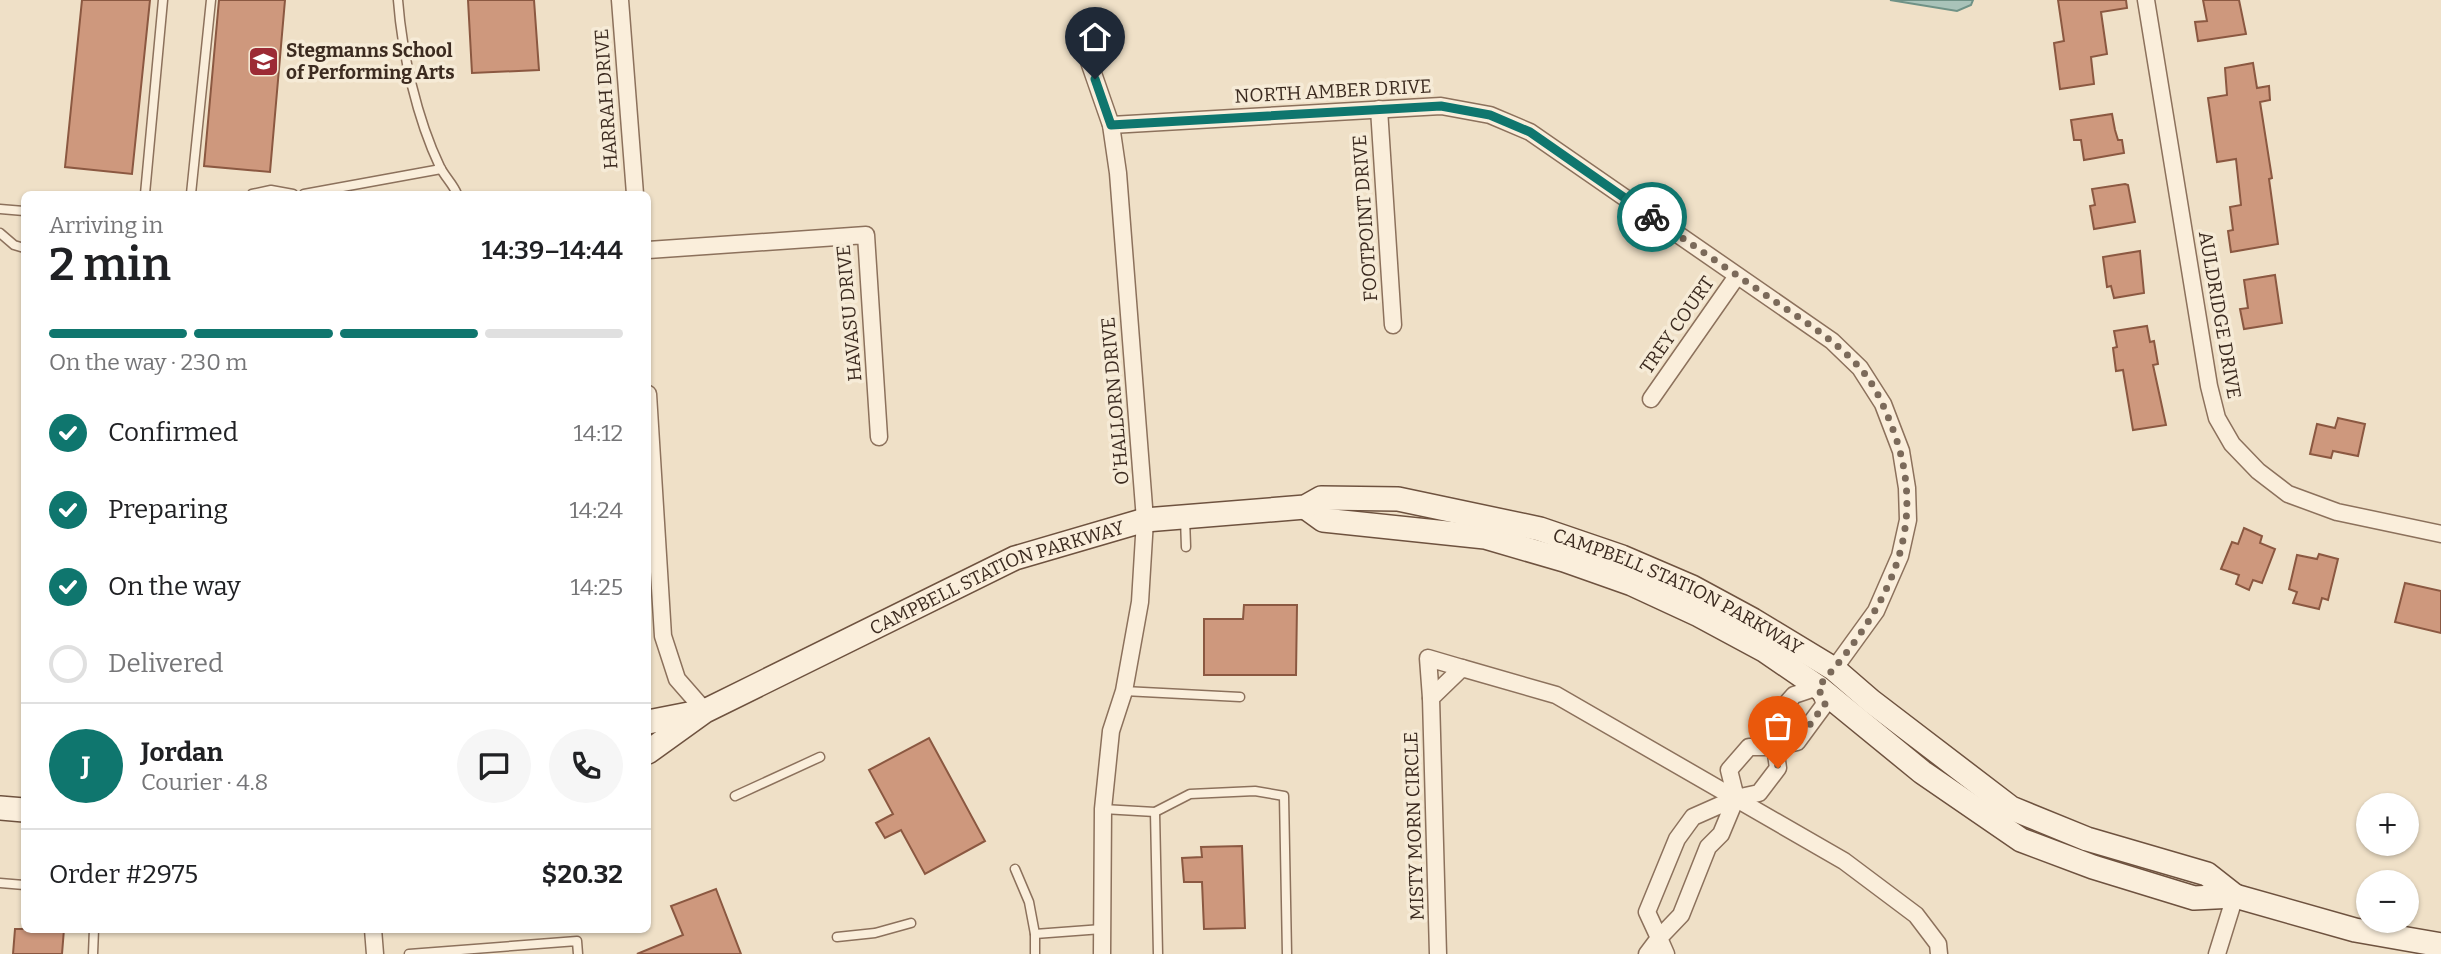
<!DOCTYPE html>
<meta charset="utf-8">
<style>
:root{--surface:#fff;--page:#f6f6f6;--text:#202124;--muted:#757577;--line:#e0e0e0;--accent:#0f766e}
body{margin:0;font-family:Bitter,serif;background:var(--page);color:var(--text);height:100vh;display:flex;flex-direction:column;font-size:26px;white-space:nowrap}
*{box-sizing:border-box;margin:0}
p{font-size:23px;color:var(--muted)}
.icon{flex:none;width:38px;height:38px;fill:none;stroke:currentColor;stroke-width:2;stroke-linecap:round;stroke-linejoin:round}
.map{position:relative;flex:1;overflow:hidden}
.panel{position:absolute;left:21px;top:191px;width:630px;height:742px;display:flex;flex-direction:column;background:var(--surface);border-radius:10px;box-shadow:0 2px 5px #0004}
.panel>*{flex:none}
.tools{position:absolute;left:2356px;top:793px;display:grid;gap:14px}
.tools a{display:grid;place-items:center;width:63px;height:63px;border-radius:50%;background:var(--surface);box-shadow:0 2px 5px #0004;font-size:35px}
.pin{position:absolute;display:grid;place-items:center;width:60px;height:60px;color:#fff;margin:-72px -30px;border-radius:50% 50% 50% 0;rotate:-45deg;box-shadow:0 0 7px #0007}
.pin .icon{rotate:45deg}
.courier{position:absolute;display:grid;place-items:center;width:70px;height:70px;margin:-35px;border:5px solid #0f766e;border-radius:50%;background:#fff;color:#222;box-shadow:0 2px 9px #0007}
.headline em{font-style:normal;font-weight:600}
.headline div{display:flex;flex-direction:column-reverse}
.headline{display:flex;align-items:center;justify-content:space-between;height:119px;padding:0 28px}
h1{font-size:46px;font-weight:600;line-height:52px}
.bar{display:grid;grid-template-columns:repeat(4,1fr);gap:10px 7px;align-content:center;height:84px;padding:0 28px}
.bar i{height:9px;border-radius:5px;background:var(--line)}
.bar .selected{background:var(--accent)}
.bar p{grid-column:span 4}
.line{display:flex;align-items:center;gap:18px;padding:0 28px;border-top:2px solid var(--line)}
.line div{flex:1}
.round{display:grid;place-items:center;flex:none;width:74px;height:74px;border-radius:37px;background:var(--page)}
ol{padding:0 28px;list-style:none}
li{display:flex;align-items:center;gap:21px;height:77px}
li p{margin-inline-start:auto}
li .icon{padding:7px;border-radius:50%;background:var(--accent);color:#fff;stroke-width:4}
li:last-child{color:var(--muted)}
li i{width:38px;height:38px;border:4px solid var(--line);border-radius:50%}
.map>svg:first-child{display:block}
</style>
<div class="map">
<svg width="2441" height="954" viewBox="0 0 2441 954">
<rect width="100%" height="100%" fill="#efe0c7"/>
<!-- water -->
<path fill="#a9c3b9" stroke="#6f9286" stroke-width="2" d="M1890,0h83l-2,5 -14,6z"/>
<!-- building -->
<g fill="#ce987d" stroke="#8b5841" stroke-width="2">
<path d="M82,0h68l-18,174 -67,-7z"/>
<path d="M219,0h66l-15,172 -66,-6z"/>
<path d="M468,0h66l5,70 -67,3z"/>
<path d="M2058,0h68l1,8 -26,4 6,42 -16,3 3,27 -34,5 -6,-46 10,-2z"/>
<path d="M2203,0h36l7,34 -48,7 -3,-19 12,-1z"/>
<path d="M2253,63l4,25 12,-2 1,14 -10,2 12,76 -3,1 9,65 -47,8 -3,-21 5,-1 -3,-23 11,-2 -5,-46 -19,3 -9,-64 19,-3 -2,-27z"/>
<path d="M2112,114l3,16 3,10h4l2,13 -40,7 -3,-20h-7l-3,-20z"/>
<path d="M2125,184l3,1 7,37 -41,7 -4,-23 5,-1 -3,-16z"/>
<path d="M2140,251l4,42 -30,5 -3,-12 -4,1 -4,-30z"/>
<path d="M2275,275l7,48 -38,6 -4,-20 8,-1 -4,-28z"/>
<path d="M2147,326l3,16 4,-1 4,23 -5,1 13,60 -33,5 -10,-60 -7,1 -3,-23 4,-1 -3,-16z"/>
<path d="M2338,418l27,6 -7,32 -25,-5 -2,7 -21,-4 7,-30 18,4z"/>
<path d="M2244,528l18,8 -2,7 15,6 -13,34 -9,-3 -4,10 -13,-6 3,-9 -18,-6 11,-27 6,2z"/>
<path d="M2319,554l19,5 -10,41 -6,-2 -3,11 -26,-6 4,-11 -8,-3 8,-34 20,4z"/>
<path d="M2405,583l36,8v42l-46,-11z"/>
<path d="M1244,605h53l-1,70h-92v-56h39z"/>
<path d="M929,738l56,103 -60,33 -24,-44 -16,8 -9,-15 17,-9 -24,-44z"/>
<path d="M1242,846l3,82 -41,1 -2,-47h-18l-2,-24 20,-1 -1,-10z"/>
<path d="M716,889l25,65h-104l46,-19 -12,-29z"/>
<path d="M15,929h49l-2,25h-49z"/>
</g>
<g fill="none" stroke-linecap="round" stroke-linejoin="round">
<defs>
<g id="lane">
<path d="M398,0c4,53 19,119 42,167 5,10 13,17 17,27"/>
<path d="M145,194l18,-194"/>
<path d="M191,194l20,-194"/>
<path d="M252,194l19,-4 22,4"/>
<path d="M304,194l137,-25"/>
<path d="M0,209l24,2"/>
<path d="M0,233l14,12 10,3"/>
<path d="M1185,518l1,29"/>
<path d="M1124,691l116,6"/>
<path d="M735,796l85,-39"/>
<path d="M1103,809l52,3 35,-18 65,-3 29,5 3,158"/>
<path d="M1155,812l3,142"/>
<path d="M1015,869l14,33 6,32 67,-5"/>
<path d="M0,883l24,2"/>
<path d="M837,937l38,-4 36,-10"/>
<path d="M93,954l1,-25"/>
<path d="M409,954l168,-13 1,13"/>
<path d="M1035,954v-20"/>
</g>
<g id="street">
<path d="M620,0l15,194"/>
<path d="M2146,0l63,386 8,32 15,26 26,27 30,23 49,18 104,22"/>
<path d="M1087,56l24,69 7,48 27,347 -5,82 -16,89 -13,40 -8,78 -1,145"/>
<path d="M1379,109l14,216"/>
<path d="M1111,125l330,-19 49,9 40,17 302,209 28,27 23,36 18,47 6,37 1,32 -8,36 -24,55 -42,58"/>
<path d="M648,250l218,-15 13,202"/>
<path d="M648,394l15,242 14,43 28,32"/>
<path d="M1651,399l86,-123"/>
<path d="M1431,698l-3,-40 34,10"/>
<path d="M373,929l2,25"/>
<path d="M1438,954l-7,-256 31,-30 94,27 288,166 72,54 22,29 1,10"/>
<path d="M1647,954l12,-16 -12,-26 30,-73 16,-22 43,-19 -7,-28 20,-23h26l-6,-24 25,-28 24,-8 7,17 -28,38 -22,5 3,21 -19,25 -23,5 -15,36 -13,13 -27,68 -22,23 7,16"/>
<path d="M2217,954l18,-58"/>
</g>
<g id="secondary">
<path d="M1305,507l18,13 162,17 79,23 68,24 67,31 65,35 54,37 104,85 99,68 72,27 101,31 41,-2 120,34 86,15"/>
<path d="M648,722l51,-10"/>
<path id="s1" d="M648,752l57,-41 310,-153 130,-38 160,-13 16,-9 77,1 142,30 82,28 70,30 61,33 81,49 37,32 140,107 76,31 120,35 28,22"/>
<path d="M0,808l24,2"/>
</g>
</defs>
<!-- lane casing -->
<use href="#lane" stroke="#8c715c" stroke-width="11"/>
<!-- street casing -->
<use href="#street" stroke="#8c715c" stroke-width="19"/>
<!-- secondary casing -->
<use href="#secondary" stroke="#6e523f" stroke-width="26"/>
<!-- lane -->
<use href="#lane" stroke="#faeedb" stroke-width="8"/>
<!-- street -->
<use href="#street" stroke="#faeedb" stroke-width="16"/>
<!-- secondary -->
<use href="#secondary" stroke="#faeedb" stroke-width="23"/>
</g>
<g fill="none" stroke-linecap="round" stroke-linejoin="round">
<!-- done -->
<path stroke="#7b6a5a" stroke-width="7" stroke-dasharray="0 12.6" d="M1652,217c39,27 79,54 118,81 31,21 64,41 89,69 15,16 25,39 33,60 40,103 -6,183 -74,260l7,17 -28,38 -22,5 3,21"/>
<!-- route -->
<path stroke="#0f766e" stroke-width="9" d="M1095,79l16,46 330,-19 49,9 40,17 122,85"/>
</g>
<!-- icons -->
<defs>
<symbol id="school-square" viewBox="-11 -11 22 22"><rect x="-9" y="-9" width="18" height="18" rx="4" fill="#9c2b35" stroke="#f6ebd7"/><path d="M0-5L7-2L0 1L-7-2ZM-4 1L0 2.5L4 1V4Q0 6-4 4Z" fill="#fff"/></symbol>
</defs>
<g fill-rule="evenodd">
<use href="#school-square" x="246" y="44" width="35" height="35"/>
</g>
<g text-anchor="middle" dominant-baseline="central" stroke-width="7" stroke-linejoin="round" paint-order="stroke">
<!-- poi labels -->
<g font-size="19" font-weight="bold" fill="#3c2b20" stroke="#f6ebd7" text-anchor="start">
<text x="286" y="50">Stegmanns School<tspan x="286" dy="22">of Performing Arts</tspan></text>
</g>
<!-- street labels -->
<g font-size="19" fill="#3c2b20" stroke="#f6ebd7">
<text transform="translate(1333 91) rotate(-3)">NORTH AMBER DRIVE</text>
<text transform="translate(606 99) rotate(-94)">HARRAH DRIVE</text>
<text transform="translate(1365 218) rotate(-94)">FOOTPOINT DRIVE</text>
<text transform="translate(849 313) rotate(-95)">HAVASU DRIVE</text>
<text transform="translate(2220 315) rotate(80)">AULDRIDGE DRIVE</text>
<text transform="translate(1677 325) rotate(-55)">TREY COURT</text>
<text transform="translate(1115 401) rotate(-95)">O'HALLORN DRIVE</text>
<text stroke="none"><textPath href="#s1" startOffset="392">CAMPBELL STATION PARKWAY</textPath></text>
<text stroke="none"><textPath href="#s1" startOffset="1104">CAMPBELL STATION PARKWAY</textPath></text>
<text transform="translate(1414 826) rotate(-92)">MISTY MORN CIRCLE</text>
</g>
</g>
</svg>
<div class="tools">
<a>+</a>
<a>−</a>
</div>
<div class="pin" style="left:1778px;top:768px;background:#ea580c"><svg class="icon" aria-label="bag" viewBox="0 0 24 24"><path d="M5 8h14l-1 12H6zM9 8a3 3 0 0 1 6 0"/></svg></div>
<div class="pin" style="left:1095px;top:79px;background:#1f2937"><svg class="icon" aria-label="home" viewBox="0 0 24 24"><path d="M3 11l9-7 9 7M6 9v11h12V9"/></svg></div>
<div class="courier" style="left:1652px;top:217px"><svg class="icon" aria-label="bike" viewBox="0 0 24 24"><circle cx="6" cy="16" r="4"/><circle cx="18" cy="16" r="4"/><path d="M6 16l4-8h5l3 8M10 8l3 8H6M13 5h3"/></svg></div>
<section class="panel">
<div class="headline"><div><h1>2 min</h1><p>Arriving in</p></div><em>14:39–14:44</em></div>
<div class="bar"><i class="selected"></i><i class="selected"></i><i class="selected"></i><i></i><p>On the way · 230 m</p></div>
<ol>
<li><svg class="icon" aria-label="check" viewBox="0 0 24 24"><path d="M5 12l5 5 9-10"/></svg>Confirmed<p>14:12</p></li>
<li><svg class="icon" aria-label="check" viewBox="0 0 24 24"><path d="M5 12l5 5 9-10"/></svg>Preparing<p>14:24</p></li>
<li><svg class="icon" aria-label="check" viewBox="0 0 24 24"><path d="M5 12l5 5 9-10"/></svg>On the way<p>14:25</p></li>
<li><i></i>Delivered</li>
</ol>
<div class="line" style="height:126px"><b class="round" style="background:var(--accent);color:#fff">J</b><div><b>Jordan</b><p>Courier · 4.8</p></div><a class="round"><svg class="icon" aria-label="chat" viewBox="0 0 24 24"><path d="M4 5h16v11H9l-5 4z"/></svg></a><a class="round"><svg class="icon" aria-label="phone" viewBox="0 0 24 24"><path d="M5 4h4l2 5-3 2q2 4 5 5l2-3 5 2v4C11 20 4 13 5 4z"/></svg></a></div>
<div class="line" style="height:91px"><div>Order #2975</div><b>$20.32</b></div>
</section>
</div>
